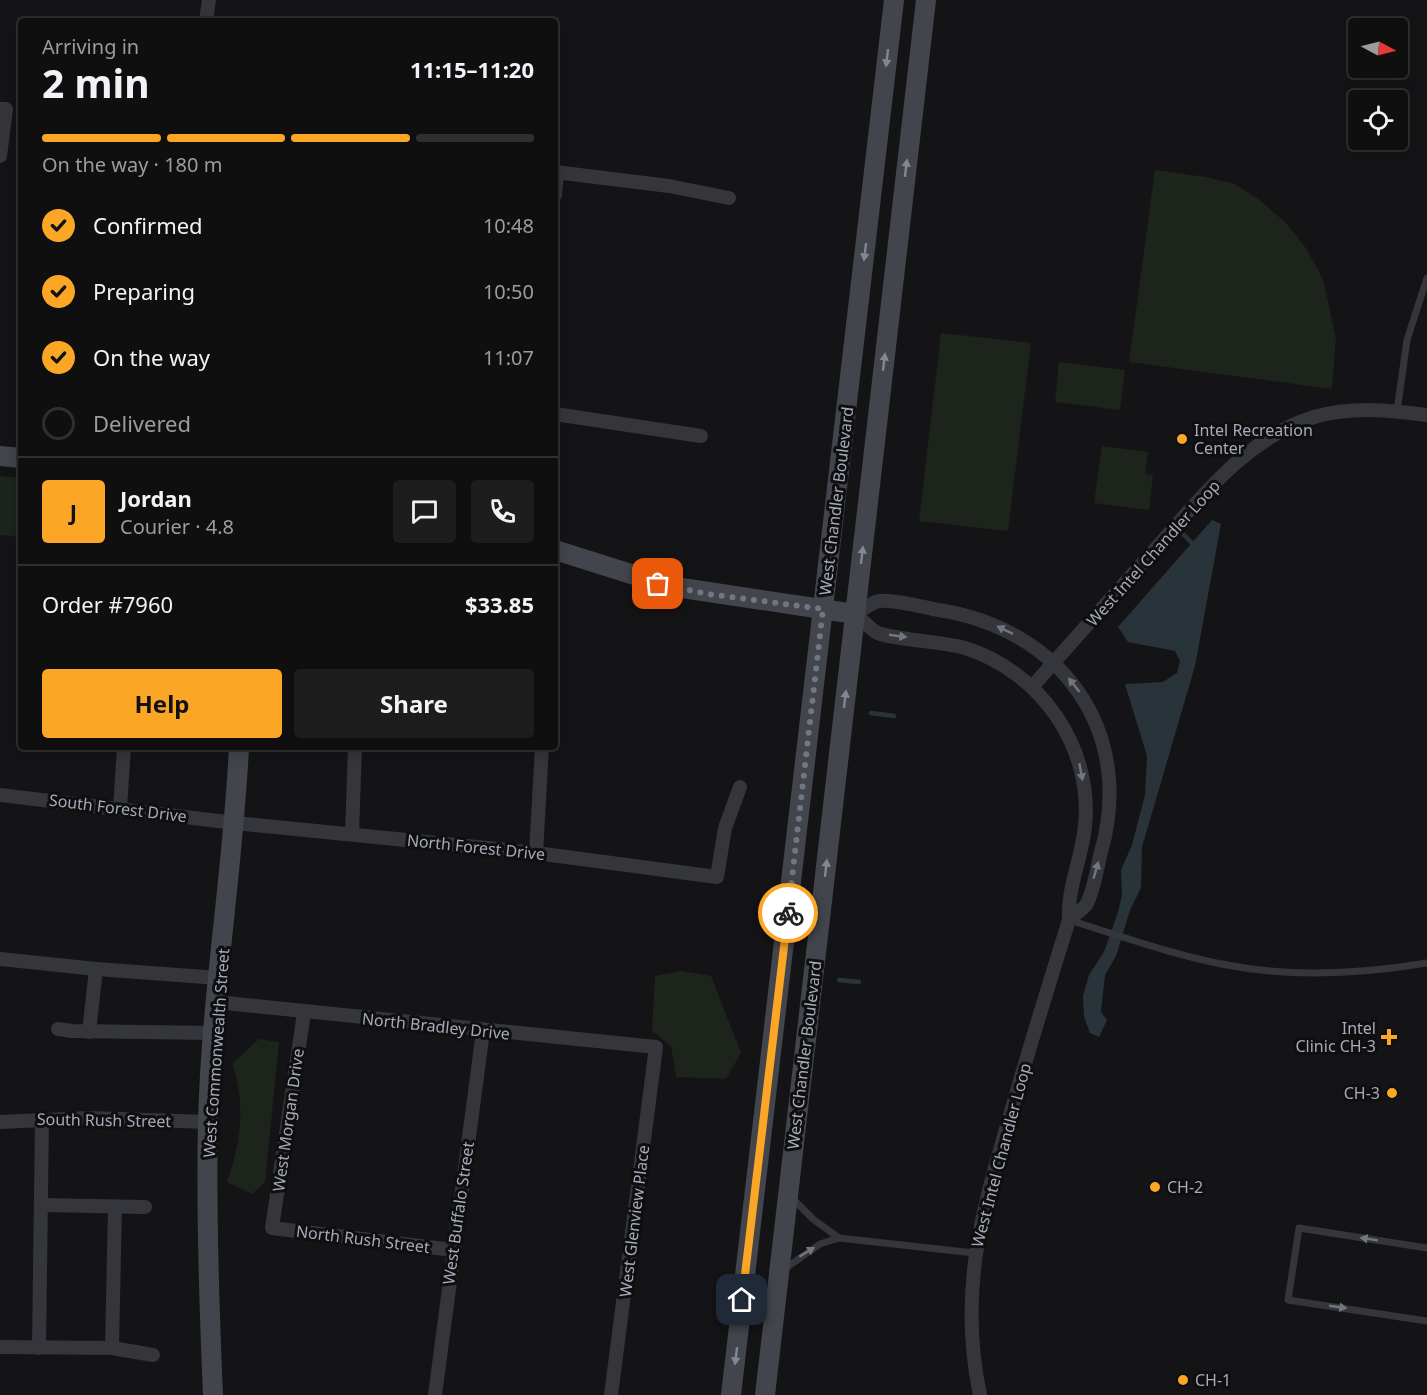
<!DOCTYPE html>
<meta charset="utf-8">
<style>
:root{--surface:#0f0f10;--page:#1d1d1e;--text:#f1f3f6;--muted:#9b9c9f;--line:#2f2f30;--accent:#fca626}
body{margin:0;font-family:"Noto Sans",sans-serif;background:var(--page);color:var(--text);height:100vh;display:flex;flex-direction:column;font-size:22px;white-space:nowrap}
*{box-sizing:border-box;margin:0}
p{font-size:20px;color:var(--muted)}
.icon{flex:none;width:33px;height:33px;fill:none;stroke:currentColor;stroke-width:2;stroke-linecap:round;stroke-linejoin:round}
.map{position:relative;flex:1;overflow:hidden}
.details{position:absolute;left:18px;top:18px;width:540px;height:732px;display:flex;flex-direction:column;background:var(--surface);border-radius:6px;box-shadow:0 3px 15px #0003,0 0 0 2px var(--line)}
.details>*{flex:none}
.needle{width:39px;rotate:97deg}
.controls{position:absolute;left:1348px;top:18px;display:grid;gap:12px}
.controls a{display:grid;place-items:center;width:60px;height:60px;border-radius:6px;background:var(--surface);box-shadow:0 3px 15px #0003,0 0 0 2px var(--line);font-size:30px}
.pin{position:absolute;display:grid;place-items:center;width:51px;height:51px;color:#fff;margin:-26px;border-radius:12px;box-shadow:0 3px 9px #0006}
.courier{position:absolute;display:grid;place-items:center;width:60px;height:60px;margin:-30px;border:4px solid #fca626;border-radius:50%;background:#fff;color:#222;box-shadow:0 2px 8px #0007}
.overview em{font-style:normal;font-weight:700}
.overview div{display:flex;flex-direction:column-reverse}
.overview{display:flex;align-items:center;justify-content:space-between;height:102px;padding:0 24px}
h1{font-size:39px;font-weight:700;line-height:45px}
.bar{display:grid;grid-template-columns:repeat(4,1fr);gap:9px 6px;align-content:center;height:72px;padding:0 24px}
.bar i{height:8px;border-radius:4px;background:var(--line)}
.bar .on{background:var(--accent)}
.bar p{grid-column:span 4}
.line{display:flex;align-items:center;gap:15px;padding:0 24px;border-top:2px solid var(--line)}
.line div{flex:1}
.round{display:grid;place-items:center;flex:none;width:63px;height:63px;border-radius:6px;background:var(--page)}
ol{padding:0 24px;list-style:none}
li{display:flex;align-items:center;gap:18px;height:66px}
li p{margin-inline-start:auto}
li .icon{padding:6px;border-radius:50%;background:var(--accent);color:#111;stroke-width:4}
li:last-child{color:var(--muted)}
li i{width:33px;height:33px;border:3px solid var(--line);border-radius:50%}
.cta{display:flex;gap:12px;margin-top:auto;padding:12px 24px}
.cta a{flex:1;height:69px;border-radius:6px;background:var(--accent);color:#111;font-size:24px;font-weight:700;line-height:69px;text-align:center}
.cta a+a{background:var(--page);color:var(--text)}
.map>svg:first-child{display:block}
</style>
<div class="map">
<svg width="1427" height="1395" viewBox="0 0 1427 1395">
<rect width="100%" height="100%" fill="#141416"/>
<!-- green -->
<g fill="#1c241c">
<path d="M1155,170l51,7 29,7 26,17 27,24 18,23 17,31 13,59 -4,51 -203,-27z"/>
<path d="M941,333l90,10 -23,188 -89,-10z"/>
<path d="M1059,362l66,8 -5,40 -65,-8z"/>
<path d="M1102,446l46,6 -3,22 8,1 -4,35 -55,-7z"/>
<path d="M0,476l21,2v59l-21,-2z"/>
<path d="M681,971l30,5 30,77 -15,26 -50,-2 -5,-31 -19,-15 3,-55z"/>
<path d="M259,1039l20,3 -14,140 -13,12 -25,-12c14,-39 19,-79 5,-118z"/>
</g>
<!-- water -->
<path fill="#29343a" d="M1212,520l9,4 -26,142 -53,181 -1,41 -11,22 -14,46 -11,19 -4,37 6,8 -8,17 -9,-4 -6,-16 -1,-21 6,-21 15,-23 14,-40 4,-17 -1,-25 11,-25 13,-50 2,-39 -22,-72 38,-2 14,-9 3,-12 -5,-10 -47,-9 -10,-15z"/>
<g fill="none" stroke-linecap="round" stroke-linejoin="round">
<!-- stream -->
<g stroke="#29343a" stroke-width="4.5">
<path d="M1184,535l8,8"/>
<path d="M871,713l23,3"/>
<path d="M839,980l20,2"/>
</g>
<!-- lane -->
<g stroke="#34363b" stroke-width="7">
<path d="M1397,411l10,-71 20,-62"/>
<path d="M1069,920c52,16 104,35 158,45 66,13 134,9 200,-2"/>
<path d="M791,1197l22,22 26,19"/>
<path d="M1427,1248l-128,-20 -11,72 139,21"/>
<path d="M783,1270l37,-26 19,-6 135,15"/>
</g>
<!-- street -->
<g stroke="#34363b" stroke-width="14">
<path d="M206,21l3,-21"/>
<path d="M0,109h6l-6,47"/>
<path d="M555,172l114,14 60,12"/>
<path d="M555,195l2,-23"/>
<path d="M555,414l146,22"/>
<path d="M1032,687c39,-44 78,-88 118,-132 48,-53 93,-116 164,-138 37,-11 76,-7 113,-2"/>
<path d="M0,795l235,28 301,30 181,24 8,-49 15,-41"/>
<path d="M120,808l4,-61"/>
<path d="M352,834l3,-87"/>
<path d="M536,853l6,-106"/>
<path d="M0,959l96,10 123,9"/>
<path d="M216,1002l440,45 -45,348"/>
<path d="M304,1013l-32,215 181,22"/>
<path d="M58,1029l14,2 142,2"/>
<path d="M89,1032l7,-63"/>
<path d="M0,1122l89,-4 119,4"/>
<path d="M42,1205l103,2"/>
<path d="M0,1347l112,1 41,7"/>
<path d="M39,1348l3,-229"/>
<path d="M112,1348l3,-141"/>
<path d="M435,1395l48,-364"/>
<path d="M980,1395c-22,-104 2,-184 31,-283 18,-64 38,-128 58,-192 -2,-32 13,-62 16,-94 8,-79 -44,-154 -120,-178 -19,-6 -78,-9 -89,-16 -8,-5 -14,-13 -21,-18 7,-4 17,-12 24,-13 14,-2 44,6 59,9 122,18 198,120 163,242 -4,16 -7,39 -15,53 -4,5 -12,10 -17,15"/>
</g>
<!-- secondary -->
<g stroke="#42454b" stroke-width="20">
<path d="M0,456l21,2"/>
<path d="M555,550l114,36 186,28"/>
<path d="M213,1395c-4,-91 -7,-182 -5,-272 3,-126 25,-251 31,-376"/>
<path d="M731,1395l163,-1395"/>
<path d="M765,1395l161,-1395"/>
</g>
</g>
<!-- one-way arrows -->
<defs><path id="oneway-solid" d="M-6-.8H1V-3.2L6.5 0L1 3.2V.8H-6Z" transform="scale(1.5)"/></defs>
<g fill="#828791">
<use href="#oneway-solid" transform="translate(887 58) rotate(97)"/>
<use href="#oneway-solid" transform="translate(906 168) rotate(-83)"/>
<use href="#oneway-solid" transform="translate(865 252) rotate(97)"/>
<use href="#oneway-solid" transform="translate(884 362) rotate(-83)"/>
<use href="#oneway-solid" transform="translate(862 555) rotate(-83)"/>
<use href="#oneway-solid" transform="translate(845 699) rotate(-83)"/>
<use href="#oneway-solid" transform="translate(826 868) rotate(-83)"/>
<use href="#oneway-solid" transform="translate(736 1356) rotate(97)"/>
</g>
<g fill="#72767f">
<use href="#oneway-solid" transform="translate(1005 630) rotate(-154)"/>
<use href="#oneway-solid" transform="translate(898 636) rotate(8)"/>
<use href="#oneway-solid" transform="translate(1074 685) rotate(-128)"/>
<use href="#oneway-solid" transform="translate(1081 772) rotate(79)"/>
<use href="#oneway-solid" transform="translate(1096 870) rotate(-74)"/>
<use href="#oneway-solid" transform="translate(1369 1239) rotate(-171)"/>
<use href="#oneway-solid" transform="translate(807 1252) rotate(-31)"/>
<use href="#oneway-solid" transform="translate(1338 1307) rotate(8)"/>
</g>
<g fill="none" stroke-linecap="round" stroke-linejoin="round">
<!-- done -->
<path stroke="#72767f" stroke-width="6" stroke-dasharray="0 10.8" d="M658,584l50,10 115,15 -35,304"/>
<!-- route -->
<path stroke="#fca626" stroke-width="8" d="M742,1300l46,-387"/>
</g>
<!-- markers -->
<g fill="#fca626" stroke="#0f0f11" stroke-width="2">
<circle cx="1182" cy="439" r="6"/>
<path d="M1386 1028h6v6h6v6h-6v6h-6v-6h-6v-6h6z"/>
<circle cx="1392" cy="1093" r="6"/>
<circle cx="1155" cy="1187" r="6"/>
<circle cx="1183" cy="1380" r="6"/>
</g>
<g text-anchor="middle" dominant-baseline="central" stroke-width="6" stroke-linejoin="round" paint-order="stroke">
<!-- poi labels -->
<g font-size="16" fill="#a5abb7" stroke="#0f0f11" text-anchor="start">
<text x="1194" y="430">Intel Recreation<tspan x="1194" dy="18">Center</tspan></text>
<text x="1376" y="1028" text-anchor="end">Intel<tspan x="1376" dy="18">Clinic CH-3</tspan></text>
<text x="1380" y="1093" text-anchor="end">CH-3</text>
<text x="1167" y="1187">CH-2</text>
<text x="1195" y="1380">CH-1</text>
</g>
<!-- street labels -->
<g font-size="16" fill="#a5abb7" stroke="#0f0f11">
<text transform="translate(836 501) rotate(-83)">West Chandler Boulevard</text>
<text transform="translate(1153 553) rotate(-48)">West Intel Chandler Loop</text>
<text transform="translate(118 808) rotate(7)">South Forest Drive</text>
<text transform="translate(476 847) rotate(6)">North Forest Drive</text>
<text transform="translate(436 1026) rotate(6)">North Bradley Drive</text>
<text transform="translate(216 1053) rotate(-86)">West Commonwealth Street</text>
<text transform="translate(804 1055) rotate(-83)">West Chandler Boulevard</text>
<text transform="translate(104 1120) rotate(1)">South Rush Street</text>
<text transform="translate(288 1120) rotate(-82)">West Morgan Drive</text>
<text transform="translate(1001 1155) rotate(-75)">West Intel Chandler Loop</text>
<text transform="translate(458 1213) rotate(-82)">West Buffalo Street</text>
<text transform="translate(634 1221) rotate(-83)">West Glenview Place</text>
<text transform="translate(363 1239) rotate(7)">North Rush Street</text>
</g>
</g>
</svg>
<div class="controls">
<a><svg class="needle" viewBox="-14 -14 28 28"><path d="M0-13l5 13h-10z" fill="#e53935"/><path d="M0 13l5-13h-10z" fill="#9b9c9f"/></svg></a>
<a><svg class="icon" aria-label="locate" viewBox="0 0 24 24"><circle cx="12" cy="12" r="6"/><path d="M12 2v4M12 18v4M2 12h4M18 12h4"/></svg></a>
</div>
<div class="pin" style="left:658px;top:584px;background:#ea580c"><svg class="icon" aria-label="bag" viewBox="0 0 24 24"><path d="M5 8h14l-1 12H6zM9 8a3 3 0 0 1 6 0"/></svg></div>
<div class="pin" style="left:742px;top:1300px;background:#1f2937"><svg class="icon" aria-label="home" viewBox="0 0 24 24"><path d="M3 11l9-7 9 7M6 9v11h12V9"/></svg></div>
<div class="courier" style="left:788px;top:913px"><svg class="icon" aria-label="bike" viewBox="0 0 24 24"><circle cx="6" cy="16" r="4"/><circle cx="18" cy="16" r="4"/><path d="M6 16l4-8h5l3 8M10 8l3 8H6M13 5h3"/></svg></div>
<section class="details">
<div class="overview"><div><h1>2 min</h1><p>Arriving in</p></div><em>11:15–11:20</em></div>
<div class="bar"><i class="on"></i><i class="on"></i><i class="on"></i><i></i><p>On the way · 180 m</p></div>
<ol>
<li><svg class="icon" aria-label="check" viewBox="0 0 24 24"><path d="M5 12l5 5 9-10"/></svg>Confirmed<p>10:48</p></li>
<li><svg class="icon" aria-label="check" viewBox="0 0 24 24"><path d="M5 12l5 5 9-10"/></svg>Preparing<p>10:50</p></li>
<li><svg class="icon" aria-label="check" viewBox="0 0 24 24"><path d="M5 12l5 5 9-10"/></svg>On the way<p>11:07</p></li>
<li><i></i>Delivered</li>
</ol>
<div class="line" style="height:108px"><b class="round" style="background:var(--accent);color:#111">J</b><div><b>Jordan</b><p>Courier · 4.8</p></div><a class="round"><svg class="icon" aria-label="chat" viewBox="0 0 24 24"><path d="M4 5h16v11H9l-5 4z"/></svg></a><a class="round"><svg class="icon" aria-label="phone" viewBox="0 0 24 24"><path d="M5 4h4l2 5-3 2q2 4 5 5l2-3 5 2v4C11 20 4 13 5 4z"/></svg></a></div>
<div class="line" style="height:78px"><div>Order #7960</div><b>$33.85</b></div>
<div class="cta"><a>Help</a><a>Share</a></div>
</section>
</div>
